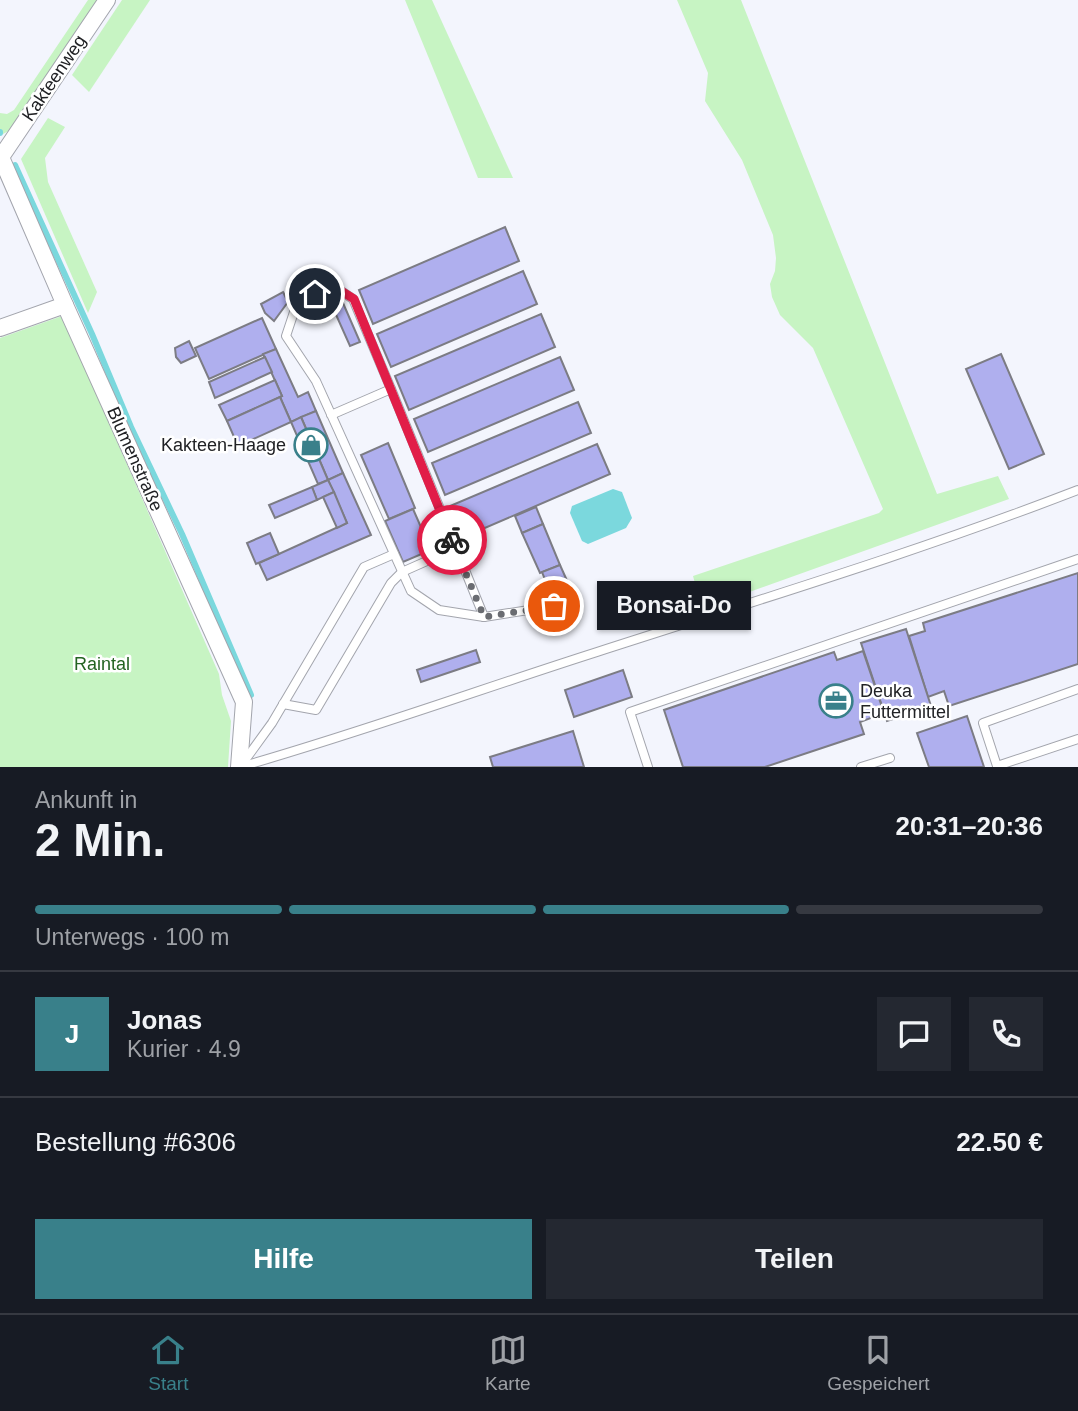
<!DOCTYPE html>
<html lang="de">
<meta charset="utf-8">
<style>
:root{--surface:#171b24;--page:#242831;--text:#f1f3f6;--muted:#9ea1a6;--line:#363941;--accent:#39808a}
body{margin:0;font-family:Helvetica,sans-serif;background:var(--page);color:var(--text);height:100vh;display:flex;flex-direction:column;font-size:26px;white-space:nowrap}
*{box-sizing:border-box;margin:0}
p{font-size:23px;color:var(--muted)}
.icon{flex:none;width:38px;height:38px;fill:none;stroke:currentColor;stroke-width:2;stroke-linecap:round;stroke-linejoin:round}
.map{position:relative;height:767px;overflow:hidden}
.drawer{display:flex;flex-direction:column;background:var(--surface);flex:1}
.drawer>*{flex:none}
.pin{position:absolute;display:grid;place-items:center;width:60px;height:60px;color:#fff;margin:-30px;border:4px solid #fff;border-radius:50%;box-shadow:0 2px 7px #0007}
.courier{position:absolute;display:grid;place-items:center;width:70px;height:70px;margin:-35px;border:5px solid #e11d48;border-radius:50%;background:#fff;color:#222;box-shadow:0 2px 9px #0007}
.bubble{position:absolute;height:49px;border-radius:0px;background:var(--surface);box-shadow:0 2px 5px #0004;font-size:23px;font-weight:600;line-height:49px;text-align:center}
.headline em{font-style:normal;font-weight:600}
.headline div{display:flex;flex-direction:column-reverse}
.headline{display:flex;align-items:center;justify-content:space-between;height:119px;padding:0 35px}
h1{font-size:46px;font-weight:600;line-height:52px}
.bar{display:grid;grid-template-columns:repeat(4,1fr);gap:10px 7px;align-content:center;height:84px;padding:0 35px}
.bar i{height:9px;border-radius:5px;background:var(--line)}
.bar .selected{background:var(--accent)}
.bar p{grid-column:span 4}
.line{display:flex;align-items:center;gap:18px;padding:0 35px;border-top:2px solid var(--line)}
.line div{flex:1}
.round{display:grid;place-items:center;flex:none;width:74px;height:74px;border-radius:0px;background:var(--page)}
.primary-button{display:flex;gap:14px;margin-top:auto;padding:14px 35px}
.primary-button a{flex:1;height:80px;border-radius:0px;background:var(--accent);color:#fff;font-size:28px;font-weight:600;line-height:80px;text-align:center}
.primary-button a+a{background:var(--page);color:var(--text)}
.dock{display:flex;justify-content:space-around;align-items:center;height:98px;border-top:2px solid var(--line);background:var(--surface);font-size:19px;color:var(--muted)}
.dock a{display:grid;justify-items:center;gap:4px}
.dock .selected{color:var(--accent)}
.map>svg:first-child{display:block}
</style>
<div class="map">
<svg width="1078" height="767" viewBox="0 0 1078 767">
<rect width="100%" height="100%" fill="#f3f5fd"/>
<!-- green -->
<g fill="#c7f4c3">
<path d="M88,0h12l-88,129 -9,5 -3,-1v-20l7,1 7,-4z"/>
<path d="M122,0h28l-61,92 -17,-17z"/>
<path d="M405,0h27l81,178h-35z"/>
<path d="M677,0h64l196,494 61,-18 11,23 -307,110 -9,-33 186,-63 4,-4 -70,-161 -33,-33 -8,-18 -2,-13 5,-13 1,-13 -3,-23 -31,-75 -37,-59 3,-28z"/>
<path d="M48,118l17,9 -20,31 3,24 49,110 -9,21 -67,-154z"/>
<path d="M62,316l157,358 3,21 9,26 -3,46h-228v-429z"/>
</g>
<!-- water -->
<path fill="#7bd8dd" d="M613,489l9,3 10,26 -6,10 -38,16 -6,-3 -12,-28 2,-7z"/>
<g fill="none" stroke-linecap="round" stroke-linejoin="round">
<!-- stream -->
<g stroke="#7bd8dd" stroke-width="6">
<path d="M0,132v1"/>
<path d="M15,165l77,169 39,93 51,107 69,161"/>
</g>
</g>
<!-- building -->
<g fill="#afafee" stroke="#7c7c84" stroke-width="2">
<path d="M505,227l14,34 -146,63 -14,-34z"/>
<path d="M523,271l14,33 -146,63 -14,-33z"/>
<path d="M283,292l5,10 -14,19 -9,-8 -4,-9z"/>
<path d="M343,303l17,39 -10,4 -17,-38z"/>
<path d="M541,314l14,33 -146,63 -14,-34z"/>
<path d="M262,318l14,31 -67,30 -14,-31z"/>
<path d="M189,341l7,15 -15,7 -5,-6 -1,-9z"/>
<path d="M276,349l22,48 10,-5 8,19 -25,11 -11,-25 2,-1 -19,-42z"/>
<path d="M1001,354l43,100 -35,15 -43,-100z"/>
<path d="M265,357l7,15 -57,26 -6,-16z"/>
<path d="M560,357l14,33 -146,62 -14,-33z"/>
<path d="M275,380l7,16 -55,25 -8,-16z"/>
<path d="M280,397l11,25 -53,24 -11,-25z"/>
<path d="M578,402l13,31 -146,62 -13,-32z"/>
<path d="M316,411l27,62 -15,7 -27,-63z"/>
<path d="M301,417l27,63 -10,4 -27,-62z"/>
<path d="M388,443l27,65 -26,11 -28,-64z"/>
<path d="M597,444l13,30 -146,63 -14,-31z"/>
<path d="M343,473l28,62 -104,45 -8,-17 88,-40 -19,-43z"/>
<path d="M328,480l6,12 -17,8 -5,-13z"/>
<path d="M312,487l5,13 -42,18 -6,-13z"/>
<path d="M334,492l13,31 -10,5 -14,-31z"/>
<path d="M536,507l7,17 -21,9 -7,-17z"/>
<path d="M413,509l18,41 -28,12 -18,-41z"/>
<path d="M543,524l17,41 -20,8 -18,-40z"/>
<path d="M270,533l9,21 -23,10 -9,-21z"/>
<path d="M560,565l13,29 -19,8 -12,-30z"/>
<path d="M1078,573v91l-129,42 -5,-15 -16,6 -19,-61 16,-5 -2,-8z"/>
<path d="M906,629l25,77 -44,15 -26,-78z"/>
<path d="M476,650l4,12 -59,20 -4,-12z"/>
<path d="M863,651l21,62 -24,9 4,12 -99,33h-82l-19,-57 170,-58 3,8z"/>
<path d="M623,670l9,27 -58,20 -9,-27z"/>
<path d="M967,716l17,51h-55l-12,-34z"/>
<path d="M573,731l11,36h-91l-3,-10z"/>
</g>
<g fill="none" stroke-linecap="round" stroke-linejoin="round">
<defs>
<g id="lane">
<path d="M331,415l60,-26 -38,-90 -15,-10 -23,5 -20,15 -9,27 30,45 95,210 28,19 45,7"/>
<path d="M456,548l28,69 70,-11"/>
<path d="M1078,689l-95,34 14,43 81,-27"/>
<path d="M283,704l33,6 75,-127 11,-11 54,-24 -65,-159"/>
<path d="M243,763l29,-40 92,-156 30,-13"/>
<path d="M240,767c120,-34 238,-77 357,-115 161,-52 323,-101 481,-162"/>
<path d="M648,767l-18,-55 448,-153"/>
<path d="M861,767l29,-9"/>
</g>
<g id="street">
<path d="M0,155l65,150 179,397 -5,65"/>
<path d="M1,157l106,-157"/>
<path d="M0,328l65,-23"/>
</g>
</defs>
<!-- lane casing -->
<use href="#lane" stroke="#a3a5ad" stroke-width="10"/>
<!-- street casing -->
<use href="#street" stroke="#a3a5ad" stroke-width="18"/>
<!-- lane -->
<use href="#lane" stroke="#fff" stroke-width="8"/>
<!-- street -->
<use href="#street" stroke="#fff" stroke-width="16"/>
</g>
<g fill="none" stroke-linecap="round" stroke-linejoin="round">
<!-- done -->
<path stroke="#6a6c71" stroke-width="7" stroke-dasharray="0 12.6" d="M452,540l32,77 70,-11"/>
<!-- route -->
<path stroke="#e11d48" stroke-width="9" d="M315,294l23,-5 16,10 98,241"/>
</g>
<!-- icons -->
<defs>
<symbol id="shop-ring" viewBox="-11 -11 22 22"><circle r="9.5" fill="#fff" stroke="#39808a" stroke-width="1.5"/><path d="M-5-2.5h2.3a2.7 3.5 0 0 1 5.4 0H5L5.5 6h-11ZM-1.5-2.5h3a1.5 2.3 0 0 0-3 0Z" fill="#39808a"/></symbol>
<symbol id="office-ring" viewBox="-11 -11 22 22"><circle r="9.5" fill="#fff" stroke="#39808a" stroke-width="1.5"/><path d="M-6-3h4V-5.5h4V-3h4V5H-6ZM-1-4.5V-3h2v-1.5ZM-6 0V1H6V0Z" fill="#39808a"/></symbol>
</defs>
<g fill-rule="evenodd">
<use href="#shop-ring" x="292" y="426" width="38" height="38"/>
<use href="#office-ring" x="817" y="682" width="38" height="38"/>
</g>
<g text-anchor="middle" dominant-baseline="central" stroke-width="5" stroke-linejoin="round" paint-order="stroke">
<!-- street labels -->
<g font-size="18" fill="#212225" stroke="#fff">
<text transform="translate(54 78) rotate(-56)">Kakteenweg</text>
<text transform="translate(135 459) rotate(66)">Blumenstraße</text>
</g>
<!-- poi labels -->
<g font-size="18" fill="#212225" stroke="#fff" text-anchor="end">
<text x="286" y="445">Kakteen-Haage</text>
<text x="860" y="691" text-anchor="start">Deuka<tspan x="860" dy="21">Futtermittel</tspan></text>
</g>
<!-- park labels -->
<g font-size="18" fill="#246422" stroke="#fff">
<text x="102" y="664">Raintal</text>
</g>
</g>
</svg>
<div class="pin" style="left:554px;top:606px;background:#ea580c"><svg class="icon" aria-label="bag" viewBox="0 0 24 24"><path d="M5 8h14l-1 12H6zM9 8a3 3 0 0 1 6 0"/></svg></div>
<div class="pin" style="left:315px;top:294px;background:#1f2937"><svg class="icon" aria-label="home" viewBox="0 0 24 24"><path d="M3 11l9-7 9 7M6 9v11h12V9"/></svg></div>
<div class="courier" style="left:452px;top:540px"><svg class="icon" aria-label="bike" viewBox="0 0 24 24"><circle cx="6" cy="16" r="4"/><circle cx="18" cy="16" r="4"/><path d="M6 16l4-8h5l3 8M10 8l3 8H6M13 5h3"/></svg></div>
<div class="bubble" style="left:597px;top:581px;width:154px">Bonsai-Do</div>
</div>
<section class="drawer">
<div class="headline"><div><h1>2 Min.</h1><p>Ankunft in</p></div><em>20:31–20:36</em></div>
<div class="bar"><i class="selected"></i><i class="selected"></i><i class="selected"></i><i></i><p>Unterwegs · 100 m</p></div>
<div class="line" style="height:126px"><b class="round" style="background:var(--accent);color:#fff">J</b><div><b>Jonas</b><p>Kurier · 4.9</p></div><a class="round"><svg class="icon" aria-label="chat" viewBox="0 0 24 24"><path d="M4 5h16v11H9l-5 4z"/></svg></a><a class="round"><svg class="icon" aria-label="phone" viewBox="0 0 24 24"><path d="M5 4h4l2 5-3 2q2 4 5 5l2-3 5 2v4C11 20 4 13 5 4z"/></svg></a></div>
<div class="line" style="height:91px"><div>Bestellung #6306</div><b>22.50 €</b></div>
<div class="primary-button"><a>Hilfe</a><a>Teilen</a></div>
</section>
<nav class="dock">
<a class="selected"><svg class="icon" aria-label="home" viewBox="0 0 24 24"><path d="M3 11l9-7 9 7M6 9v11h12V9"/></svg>Start</a>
<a><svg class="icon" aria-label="map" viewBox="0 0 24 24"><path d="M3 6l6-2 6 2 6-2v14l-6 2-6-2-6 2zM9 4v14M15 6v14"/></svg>Karte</a>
<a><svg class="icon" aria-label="saved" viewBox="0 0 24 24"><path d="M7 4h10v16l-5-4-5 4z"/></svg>Gespeichert</a>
</nav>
